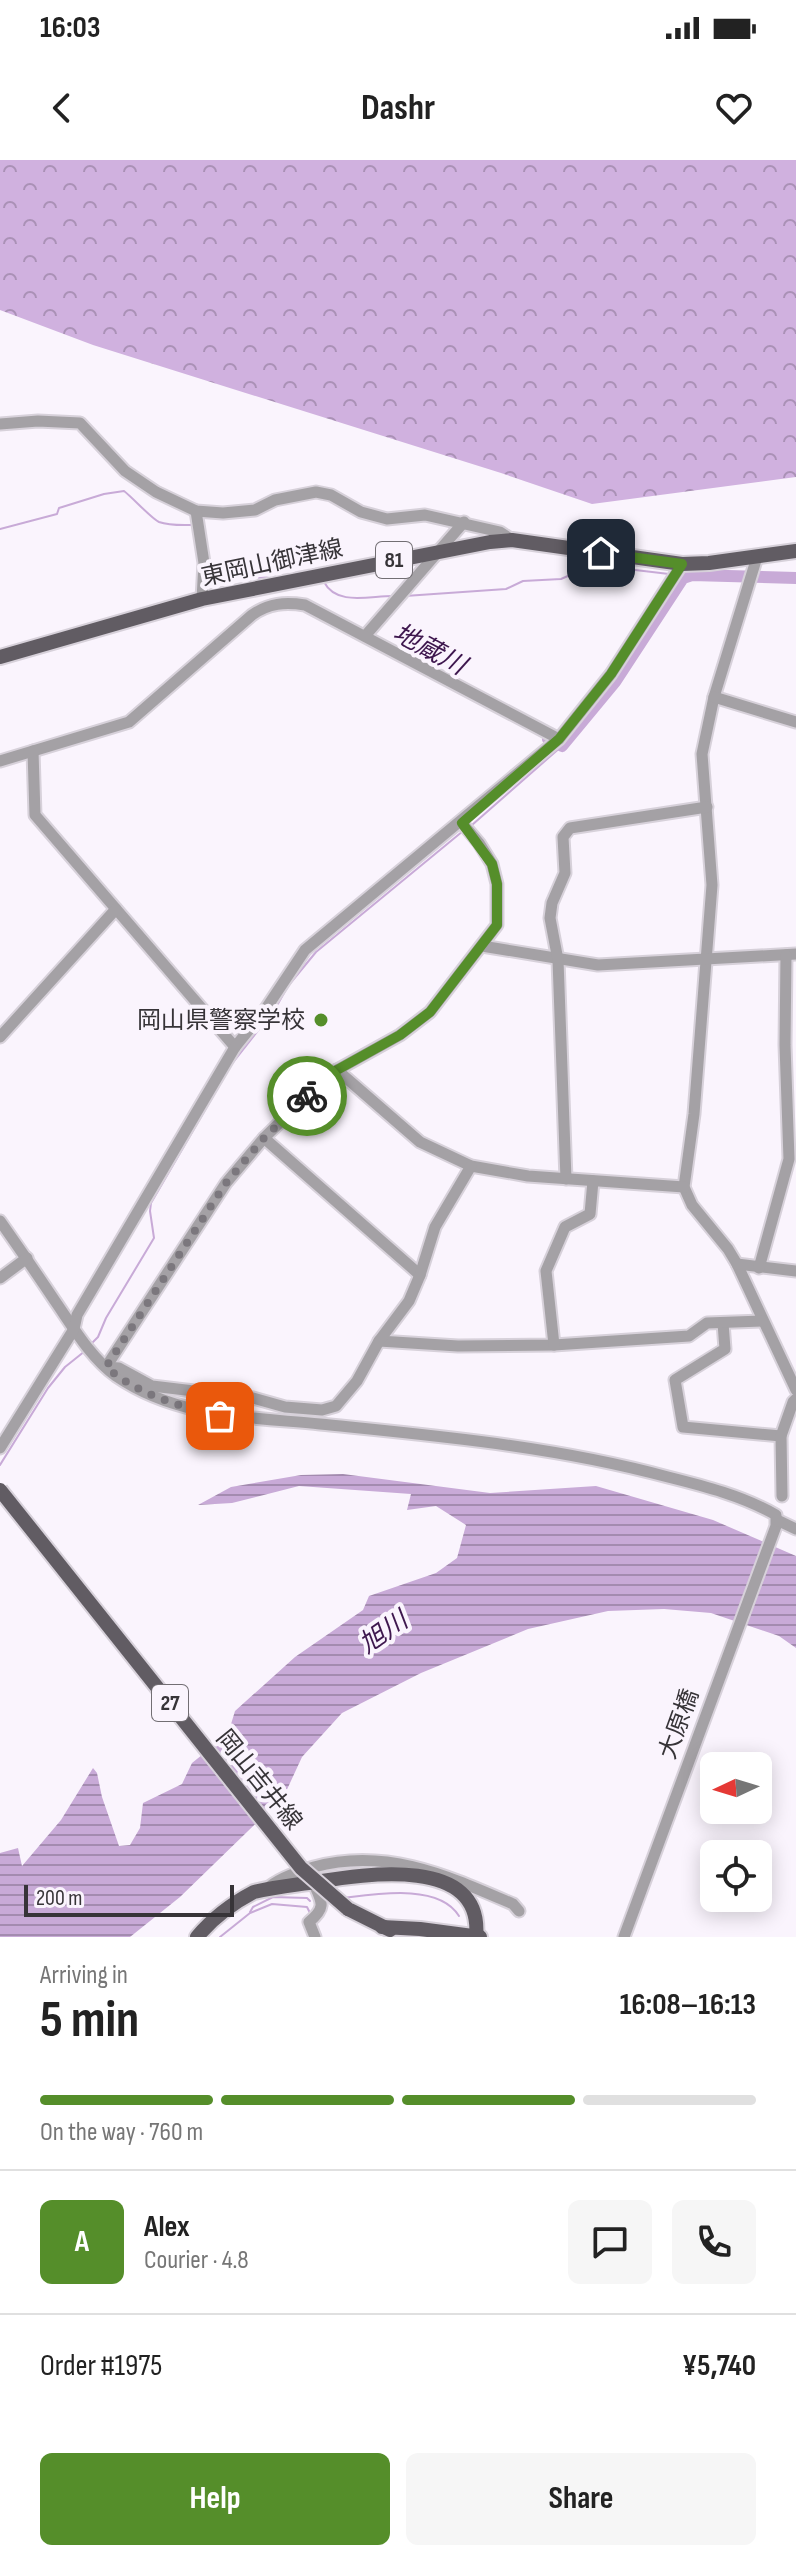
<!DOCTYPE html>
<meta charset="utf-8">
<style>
:root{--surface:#fff;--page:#f6f6f6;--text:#222;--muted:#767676;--line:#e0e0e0;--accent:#558e2a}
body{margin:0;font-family:"Sofia Sans Condensed","Noto Sans JP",sans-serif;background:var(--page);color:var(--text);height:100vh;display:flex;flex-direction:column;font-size:30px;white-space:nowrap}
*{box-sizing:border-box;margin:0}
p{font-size:26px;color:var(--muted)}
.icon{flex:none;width:44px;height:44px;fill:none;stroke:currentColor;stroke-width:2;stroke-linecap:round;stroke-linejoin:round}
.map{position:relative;height:1777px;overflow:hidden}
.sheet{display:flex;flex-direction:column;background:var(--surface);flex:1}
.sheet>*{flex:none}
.needle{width:52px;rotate:266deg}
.fabs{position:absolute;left:700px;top:1592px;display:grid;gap:16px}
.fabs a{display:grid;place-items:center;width:72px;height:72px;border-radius:12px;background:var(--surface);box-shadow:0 4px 20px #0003;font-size:40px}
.scale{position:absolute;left:24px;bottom:20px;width:210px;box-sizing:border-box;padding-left:8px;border:4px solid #373438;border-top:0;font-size:22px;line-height:28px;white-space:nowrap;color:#373438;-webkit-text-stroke:6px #faf4fd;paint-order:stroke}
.pin{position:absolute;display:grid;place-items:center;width:68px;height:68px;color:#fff;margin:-34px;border-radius:16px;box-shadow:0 4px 12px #0006}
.courier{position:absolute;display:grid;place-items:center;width:80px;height:80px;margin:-40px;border:6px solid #558e2a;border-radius:50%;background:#fff;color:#222;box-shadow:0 2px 10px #0007}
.overview em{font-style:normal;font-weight:700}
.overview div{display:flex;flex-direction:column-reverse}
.overview{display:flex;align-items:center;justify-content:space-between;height:136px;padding:0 40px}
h1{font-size:52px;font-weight:700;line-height:60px}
.bar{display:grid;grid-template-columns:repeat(4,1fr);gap:12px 8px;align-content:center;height:96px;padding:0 40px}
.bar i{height:10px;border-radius:6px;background:var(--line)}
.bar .selected{background:var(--accent)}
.bar p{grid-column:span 4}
.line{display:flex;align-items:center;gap:20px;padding:0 40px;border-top:2px solid var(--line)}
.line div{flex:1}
.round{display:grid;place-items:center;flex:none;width:84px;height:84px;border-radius:12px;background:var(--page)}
.action{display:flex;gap:16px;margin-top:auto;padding:16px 40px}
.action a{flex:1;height:92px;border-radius:12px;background:var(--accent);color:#fff;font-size:32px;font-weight:700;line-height:92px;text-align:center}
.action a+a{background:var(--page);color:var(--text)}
.status{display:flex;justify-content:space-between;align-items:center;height:56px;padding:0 40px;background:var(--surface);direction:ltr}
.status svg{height:22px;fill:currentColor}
header{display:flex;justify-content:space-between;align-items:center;height:104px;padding:0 40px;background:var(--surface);font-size:36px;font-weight:700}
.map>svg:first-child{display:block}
</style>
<div class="status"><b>16:03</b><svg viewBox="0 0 49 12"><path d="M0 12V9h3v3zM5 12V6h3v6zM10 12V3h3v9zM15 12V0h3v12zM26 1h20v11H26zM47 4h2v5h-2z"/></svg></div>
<header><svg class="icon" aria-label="back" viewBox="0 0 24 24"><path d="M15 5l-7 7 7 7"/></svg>Dashr<svg class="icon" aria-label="heart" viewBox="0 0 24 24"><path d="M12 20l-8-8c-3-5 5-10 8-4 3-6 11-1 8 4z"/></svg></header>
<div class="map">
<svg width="796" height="1777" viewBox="0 0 796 1777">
<defs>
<pattern id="forest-crowns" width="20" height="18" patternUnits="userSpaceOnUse" patternTransform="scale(2)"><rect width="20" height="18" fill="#d0b1df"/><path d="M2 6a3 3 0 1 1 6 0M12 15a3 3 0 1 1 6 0" fill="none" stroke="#aa91b6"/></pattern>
<pattern id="water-rules" width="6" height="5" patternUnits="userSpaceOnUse" patternTransform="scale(2)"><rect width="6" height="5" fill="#c8aad7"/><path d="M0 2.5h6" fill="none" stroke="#a38baf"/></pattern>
</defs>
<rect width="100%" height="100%" fill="#faf4fd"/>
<!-- forest -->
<path fill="url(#forest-crowns)" d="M0,0h796v317l-204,27 -91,-31 -408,-128 -93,-35z"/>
<!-- water -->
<path fill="url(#water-rules)" d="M343,1314l147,19 106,-7 117,34 83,36v92l-17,-12 -68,-23 -47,-4 -56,2 -80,18 -107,44 -79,40 -40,44 -18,39 -104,101 -50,40h-130v-84l18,-5 4,18 39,-46 32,-52 4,5 5,24 17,49 11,-1 10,-17 3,-25 39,-19 10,-21 36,-29 7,-23 60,-54 68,-47 6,-14 67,-23 21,-15 9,-33 -30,-19 -29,4 4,-16 -112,-8 -67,17 -34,2 33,-18 70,-12z"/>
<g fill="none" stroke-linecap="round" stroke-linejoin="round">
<!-- stream -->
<g stroke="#c8aad7" stroke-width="2">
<path d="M0,369l57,-15 2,-6 45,-14 20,-3c9,7 28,28 35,31 11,4 23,3 34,3"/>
<path d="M209,405c23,10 41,15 67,12"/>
<path d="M324,422c13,25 48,13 71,14"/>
<path d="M405,436l101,-7 17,-8 38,-2 32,-14 76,9"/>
<path d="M472,665l90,-79"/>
<path d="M92,1183l6,-6 8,-19 48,-80 -4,-27 1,-8 80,-138 44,-56 13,-23 28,-34 147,-121"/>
<path d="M0,1305l48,-77 17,-21 20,-16"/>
<path d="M343,1738c33,-4 96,-15 116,18"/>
<path d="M250,1752l3,-5 20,-10 34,1 3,3"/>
<path d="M220,1777l30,-24 22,-9 35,3 4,8"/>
</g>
<!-- river -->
<path stroke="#c8aad7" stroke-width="12" d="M548,579l14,7 53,-64 68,-104 9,-3 104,3"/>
<defs>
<g id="minor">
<path d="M0,264l38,-3 42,2 45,48 31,21 40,19 27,2 32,-3 20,-10 41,-8 15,3 30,17 26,7 38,-4 75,17 12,8"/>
<path d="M196,351l8,52 -2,36"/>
<path d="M757,397l-43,140 -12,57 10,131 -18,229 -10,73 8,18 36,44 9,15 59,126"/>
<path d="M365,476l99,-114"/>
<path d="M714,537l82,25"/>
<path d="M33,591l2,64 200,232"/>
<path d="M0,601l129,-39 123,-107c17,-12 33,-13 53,-10l254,134"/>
<path d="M482,786l116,19 198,-11"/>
<path d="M0,877l116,-128"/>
<path d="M337,910l83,72 51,24 57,10 156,11"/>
<path d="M264,978l156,137"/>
<path d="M566,1019l-8,-219 -8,-42 2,-15 13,-30 -2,-36 7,-9 137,-21"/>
<path d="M0,1061c19,27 37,53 55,80 18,26 35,56 61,75 61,42 133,41 204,48 117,12 234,22 348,53 36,9 75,19 108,38v11l-152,411"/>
<path d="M737,1104l59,7"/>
<path d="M759,1108l30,-109 -4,-114 1,-90"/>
<path d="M0,1118l27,-20"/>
<path d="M723,1163l2,26 -50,31 8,47 98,9"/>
<path d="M379,1181l79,5 96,-1 135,-9 18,-13 55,-2"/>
<path d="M554,1185l-8,-74 19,-44 25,-13 3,-33"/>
<path d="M106,1207l120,-184 38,-45 50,-49 23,-19 63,-35 30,-23 67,-87v-41l-5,-20 -13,-21 -17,-20"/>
<path d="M106,1207l13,1 33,18 101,12 32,9 37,3 14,-4 21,-25 22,-40 30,-40 11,-26 15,-48 36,-61"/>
<path d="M0,1288l74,-119 3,-14 158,-268 30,-37 40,-60 254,-211 52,-65 71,-110"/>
<path d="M782,1336l-1,-60 12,-34 3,-3"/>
<path d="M777,1360l19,9"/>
<path d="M313,1722c9,20 14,25 -4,40l6,15"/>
<path d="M269,1727c13,-10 29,-15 45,-20 72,-20 134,9 199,37l6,7"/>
</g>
<g id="major">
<path d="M0,497l202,-58 288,-57 22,-2 170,24 27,-1 87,-12"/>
<path d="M348,1749l42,21"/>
<path d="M382,1767l38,2 60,8"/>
<path d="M197,1777c16,-19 34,-33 57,-45 20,-5 41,-7 61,-10 50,-8 169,-27 161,55"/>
</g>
</defs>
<!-- minor casing -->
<use href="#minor" stroke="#d7d1da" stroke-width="15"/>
<!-- major casing -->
<use href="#major" stroke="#d7d1da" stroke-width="18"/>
<!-- minor -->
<use href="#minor" stroke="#a4a1a5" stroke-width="11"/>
<!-- major -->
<use href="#major" stroke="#615c63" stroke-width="14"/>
<defs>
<path id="major-bridge" d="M0,1330l301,378 47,41"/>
</defs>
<!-- major-bridge casing -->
<use href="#major-bridge" stroke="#d7d1da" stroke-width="18" stroke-linecap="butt"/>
<!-- major-bridge -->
<use href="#major-bridge" stroke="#615c63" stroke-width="14"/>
</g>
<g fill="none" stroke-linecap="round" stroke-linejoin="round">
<!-- done -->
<path stroke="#7b777d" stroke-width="8" stroke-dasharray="0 14.4" d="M220,1256c-41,-10 -81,-21 -114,-49l120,-184 38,-45 43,-42"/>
<!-- route -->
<path stroke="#558e2a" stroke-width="10" d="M307,936l30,-26 63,-35 30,-23 67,-87v-41l-5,-20 -30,-41 97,-84 52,-65 71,-110 -81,-11"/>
</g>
<!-- markers -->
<circle fill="#558e2a" stroke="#faf4fd" stroke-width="3" cx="321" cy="860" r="8"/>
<g text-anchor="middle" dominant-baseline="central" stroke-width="8" stroke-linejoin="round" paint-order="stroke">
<!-- shield labels -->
<g fill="#faf4fd" stroke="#726e73" stroke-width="2">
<rect x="376" y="382" width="36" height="36" rx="6"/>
<rect x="152" y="1525" width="36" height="36" rx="6"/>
</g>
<g font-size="22" font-weight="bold" fill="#373438">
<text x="394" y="400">81</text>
<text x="170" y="1543">27</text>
</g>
<!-- street labels -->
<g font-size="24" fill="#373438" stroke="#faf4fd">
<text transform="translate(272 403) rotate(-12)">東岡山御津線</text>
<text transform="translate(679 1564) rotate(-70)">大原橋</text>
<text transform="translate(259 1620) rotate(51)">岡山吉井線</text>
</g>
<!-- poi labels -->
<g font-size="24" fill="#373438" stroke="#faf4fd" text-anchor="end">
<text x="305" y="860">岡山県警察学校</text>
</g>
<!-- water labels -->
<g font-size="26" font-style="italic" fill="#3e174e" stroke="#faf4fd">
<text transform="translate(429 490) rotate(28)">地蔵川</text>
<text transform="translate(384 1473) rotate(-35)">旭川</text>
</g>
</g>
</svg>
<div class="fabs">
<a><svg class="needle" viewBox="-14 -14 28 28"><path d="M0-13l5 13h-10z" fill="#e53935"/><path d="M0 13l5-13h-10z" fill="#767676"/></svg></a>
<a><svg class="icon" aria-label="locate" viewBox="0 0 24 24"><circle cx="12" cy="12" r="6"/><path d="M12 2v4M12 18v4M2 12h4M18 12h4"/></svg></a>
</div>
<div class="scale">200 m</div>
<div class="pin" style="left:220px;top:1256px;background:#ea580c"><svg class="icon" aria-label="bag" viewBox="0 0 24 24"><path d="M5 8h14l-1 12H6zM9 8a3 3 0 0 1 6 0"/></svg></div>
<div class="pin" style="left:601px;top:393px;background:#1f2937"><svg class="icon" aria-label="home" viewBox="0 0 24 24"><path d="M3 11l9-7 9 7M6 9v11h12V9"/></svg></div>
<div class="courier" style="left:307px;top:936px"><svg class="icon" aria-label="bike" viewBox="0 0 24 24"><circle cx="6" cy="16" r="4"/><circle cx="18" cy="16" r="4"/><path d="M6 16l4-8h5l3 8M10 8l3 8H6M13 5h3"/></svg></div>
</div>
<section class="sheet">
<div class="overview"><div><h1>5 min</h1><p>Arriving in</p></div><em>16:08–16:13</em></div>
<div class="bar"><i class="selected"></i><i class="selected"></i><i class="selected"></i><i></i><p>On the way · 760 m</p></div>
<div class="line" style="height:144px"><b class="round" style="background:var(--accent);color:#fff">A</b><div><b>Alex</b><p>Courier · 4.8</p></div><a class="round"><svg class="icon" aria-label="chat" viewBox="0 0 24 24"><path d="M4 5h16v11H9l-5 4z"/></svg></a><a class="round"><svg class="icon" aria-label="phone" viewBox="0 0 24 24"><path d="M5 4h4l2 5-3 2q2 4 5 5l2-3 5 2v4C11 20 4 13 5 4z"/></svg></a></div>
<div class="line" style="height:104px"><div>Order #1975</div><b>¥5,740</b></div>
<div class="action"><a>Help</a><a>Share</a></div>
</section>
